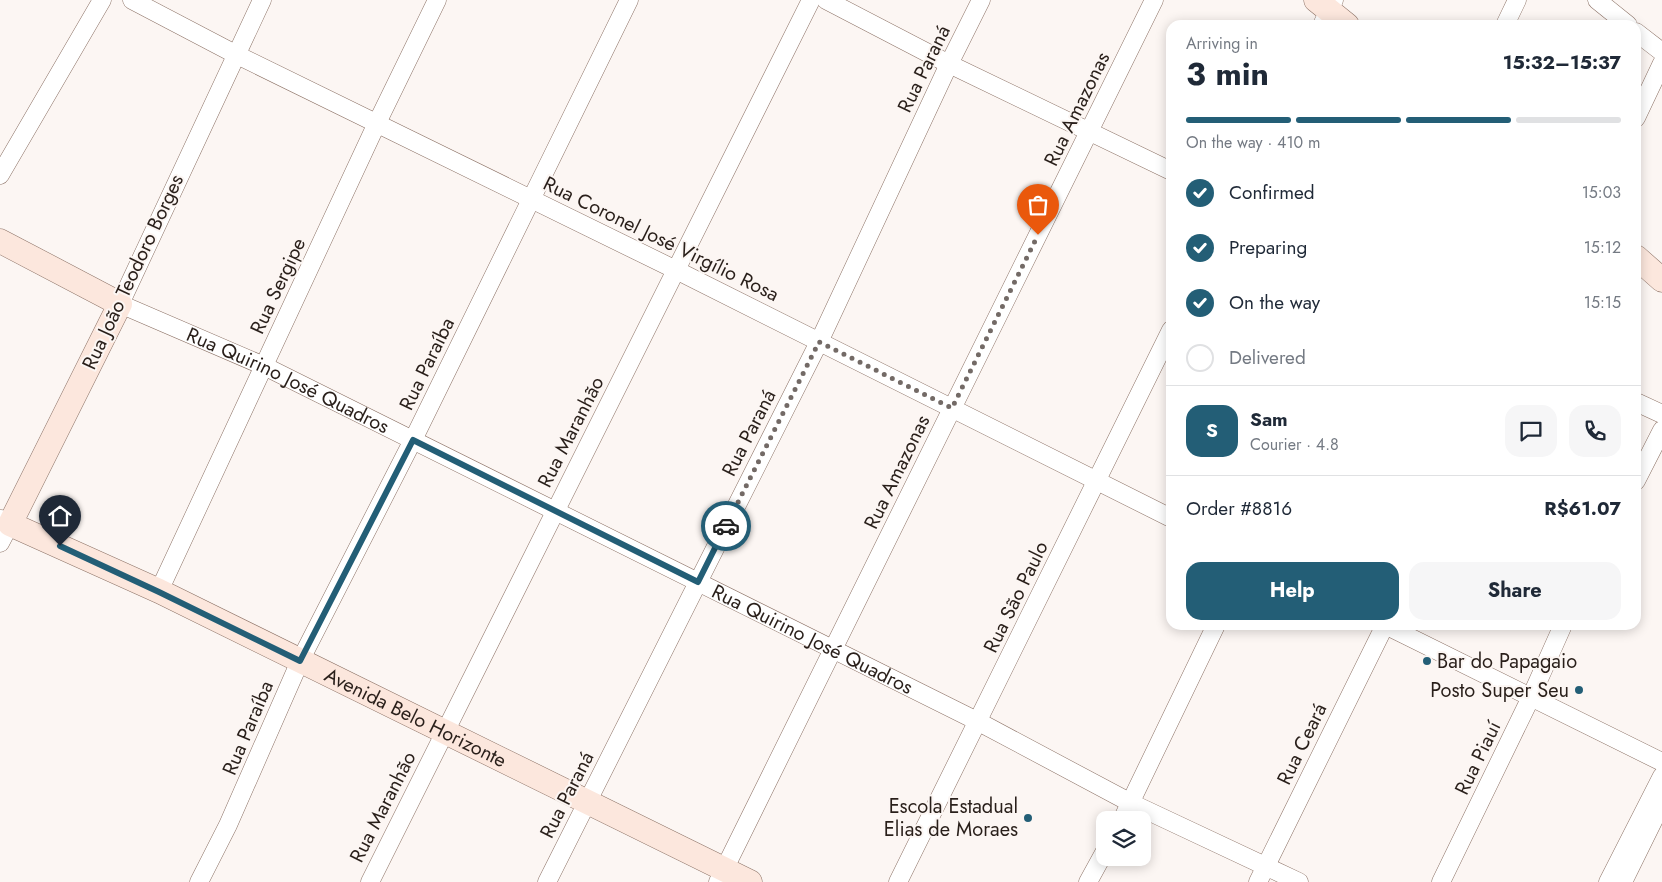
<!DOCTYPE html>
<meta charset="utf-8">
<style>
:root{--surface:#fff;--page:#f6f6f7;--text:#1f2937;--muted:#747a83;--line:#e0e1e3;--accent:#235e76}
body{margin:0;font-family:Jost,sans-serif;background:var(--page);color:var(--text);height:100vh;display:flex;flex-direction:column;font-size:19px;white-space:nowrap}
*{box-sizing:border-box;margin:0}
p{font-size:16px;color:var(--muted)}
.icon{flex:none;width:28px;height:28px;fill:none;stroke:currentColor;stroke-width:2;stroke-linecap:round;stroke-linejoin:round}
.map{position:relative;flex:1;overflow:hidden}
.drawer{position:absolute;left:1166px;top:20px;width:475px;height:610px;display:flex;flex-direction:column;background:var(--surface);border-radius:15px;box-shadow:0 2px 12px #0003}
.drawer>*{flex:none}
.fabs{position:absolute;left:1096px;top:811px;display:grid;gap:10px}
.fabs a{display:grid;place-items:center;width:55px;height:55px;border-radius:10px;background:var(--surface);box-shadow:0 2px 12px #0003;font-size:25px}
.pin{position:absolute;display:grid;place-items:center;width:42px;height:42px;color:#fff;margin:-51px -21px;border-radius:50% 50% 50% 0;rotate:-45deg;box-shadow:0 0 5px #0007}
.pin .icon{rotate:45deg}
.courier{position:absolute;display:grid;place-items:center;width:50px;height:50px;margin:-25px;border:4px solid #235e76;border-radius:50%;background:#fff;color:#222;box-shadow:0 1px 6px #0007}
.overview em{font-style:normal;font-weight:700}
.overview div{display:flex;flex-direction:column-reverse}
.overview{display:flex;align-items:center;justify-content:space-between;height:85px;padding:0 20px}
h1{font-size:32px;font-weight:700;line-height:38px}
.bar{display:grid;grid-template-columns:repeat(4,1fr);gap:8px 5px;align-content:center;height:60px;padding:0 20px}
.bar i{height:6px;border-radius:4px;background:var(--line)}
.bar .on{background:var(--accent)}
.bar p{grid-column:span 4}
.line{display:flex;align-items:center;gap:12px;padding:0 20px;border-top:1px solid var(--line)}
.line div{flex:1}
.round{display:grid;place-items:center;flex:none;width:52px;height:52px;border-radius:15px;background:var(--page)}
ol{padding:0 20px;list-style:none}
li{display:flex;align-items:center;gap:15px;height:55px}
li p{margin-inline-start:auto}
li .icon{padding:5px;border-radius:50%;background:var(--accent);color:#fff;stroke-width:4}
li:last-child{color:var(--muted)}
li i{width:28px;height:28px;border:2px solid var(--line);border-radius:50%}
.cta{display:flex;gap:10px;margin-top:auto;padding:10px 20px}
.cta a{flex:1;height:58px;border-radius:15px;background:var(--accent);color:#fff;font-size:20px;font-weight:700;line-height:58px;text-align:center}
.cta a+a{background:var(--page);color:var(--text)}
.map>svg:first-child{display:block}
</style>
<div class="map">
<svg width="1662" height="882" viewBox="0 0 1662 882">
<rect width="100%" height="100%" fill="#fcf6f3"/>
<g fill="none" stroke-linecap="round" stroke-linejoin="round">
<defs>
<g id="street">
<path d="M132,0l103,54 441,216 495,248"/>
<path id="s1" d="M262,0l-142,304 144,62 713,355 154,82 168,79"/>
<path d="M826,0l123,64 222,107"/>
<path d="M1597,0l31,25"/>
<path d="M1322,25l12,-25"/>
<path d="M1505,25l12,-25"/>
<path d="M1636,32l26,20"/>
<path d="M1636,118l26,-55"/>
<path d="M0,175l102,-175"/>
<path d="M1636,402l26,12"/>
<path d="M1636,481l26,-51"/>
<path d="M0,543l10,-19 -9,-5"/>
<path d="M159,591l218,-468 60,-123"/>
<path d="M1385,625l277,137"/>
<path d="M1122,820l94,-195"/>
<path d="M199,882l29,-57 72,-164 113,-221 216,-440"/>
<path d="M370,882l441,-882"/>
<path d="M547,882l272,-540 130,-278 32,-64"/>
<path d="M718,882l436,-882"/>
<path d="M898,882l273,-552"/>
<path d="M1088,882l17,-31"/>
<path d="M1258,882l127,-257"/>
<path d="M1441,882l90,-185 32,-72"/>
<path d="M1608,882l54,-106"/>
<path d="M1623,882l39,-79"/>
</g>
<g id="secondary">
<path d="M1316,0l31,25"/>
<path id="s2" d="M0,241l120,63 -110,220 149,67 591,291"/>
<path d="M1636,257l26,23"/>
</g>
</defs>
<!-- street casing -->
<use href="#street" stroke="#8c7266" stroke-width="19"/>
<!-- secondary casing -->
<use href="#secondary" stroke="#8c7266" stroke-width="25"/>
<!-- street -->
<use href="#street" stroke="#fff" stroke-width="18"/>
<!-- secondary -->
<use href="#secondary" stroke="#fce7dd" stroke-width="24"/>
</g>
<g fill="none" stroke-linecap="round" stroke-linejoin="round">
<!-- done -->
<path stroke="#736a66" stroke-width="5" stroke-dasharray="0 9" d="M726,526l93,-184 133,66 86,-173"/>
<!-- route -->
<path stroke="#235e76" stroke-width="6" d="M60,546l99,46 141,69 113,-221 285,142 28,-56"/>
</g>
<!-- markers -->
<g fill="#235e76" stroke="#fcf6f3" stroke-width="2">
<circle cx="1427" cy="661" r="5"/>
<circle cx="1579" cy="690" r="5"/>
<circle cx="1028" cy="818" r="5"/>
</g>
<g text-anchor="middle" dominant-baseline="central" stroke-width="4" stroke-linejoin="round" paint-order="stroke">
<!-- street labels -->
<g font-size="20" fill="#291f1a" stroke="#fcf6f3">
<text transform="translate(924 69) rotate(-64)">Rua Paraná</text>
<text transform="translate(1077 109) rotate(-64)">Rua Amazonas</text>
<text transform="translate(661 239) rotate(26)">Rua Coronel José Virgílio Rosa</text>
<text transform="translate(133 272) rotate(-65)">Rua João Teodoro Borges</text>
<text transform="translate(278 286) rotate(-65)">Rua Sergipe</text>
<text transform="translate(427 364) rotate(-64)">Rua Paraíba</text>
<text stroke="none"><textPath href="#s1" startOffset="520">Rua Quirino José Quadros</textPath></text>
<text transform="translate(571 432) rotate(-63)">Rua Maranhão</text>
<text transform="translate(749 433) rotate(-63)">Rua Paraná</text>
<text transform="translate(897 472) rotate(-64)">Rua Amazonas</text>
<text transform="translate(1016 597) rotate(-64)">Rua São Paulo</text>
<text stroke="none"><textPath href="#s1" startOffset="1105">Rua Quirino José Quadros</textPath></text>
<text stroke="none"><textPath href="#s2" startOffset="831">Avenida Belo Horizonte</textPath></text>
<text transform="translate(248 728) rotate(-67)">Rua Paraíba</text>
<text transform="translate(1302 744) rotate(-64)">Rua Ceará</text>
<text transform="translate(1478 758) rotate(-64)">Rua Piauí</text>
<text transform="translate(567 795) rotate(-63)">Rua Paraná</text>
<text transform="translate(383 807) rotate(-63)">Rua Maranhão</text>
</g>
<!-- poi labels -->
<g font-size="20" fill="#291f1a" stroke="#fcf6f3" text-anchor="end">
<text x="1437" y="661" text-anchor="start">Bar do Papagaio</text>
<text x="1569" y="690">Posto Super Seu</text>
<text x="1018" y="806">Escola Estadual<tspan x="1018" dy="23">Elias de Moraes</tspan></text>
</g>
</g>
</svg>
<div class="fabs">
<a><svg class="icon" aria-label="layers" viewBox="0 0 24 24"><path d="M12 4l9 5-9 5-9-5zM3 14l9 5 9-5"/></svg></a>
</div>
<div class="pin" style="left:1038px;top:235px;background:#ea580c"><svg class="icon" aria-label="bag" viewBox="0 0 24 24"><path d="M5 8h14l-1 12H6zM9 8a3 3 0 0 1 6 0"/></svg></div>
<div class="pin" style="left:60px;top:546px;background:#1f2937"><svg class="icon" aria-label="home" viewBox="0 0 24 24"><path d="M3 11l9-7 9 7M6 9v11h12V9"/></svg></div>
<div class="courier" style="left:726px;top:526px"><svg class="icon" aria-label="car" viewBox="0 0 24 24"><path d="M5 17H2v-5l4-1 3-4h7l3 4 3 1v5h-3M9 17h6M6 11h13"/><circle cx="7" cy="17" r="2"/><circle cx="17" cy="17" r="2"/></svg></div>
<section class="drawer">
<div class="overview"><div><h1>3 min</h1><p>Arriving in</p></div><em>15:32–15:37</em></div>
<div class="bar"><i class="on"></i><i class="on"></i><i class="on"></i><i></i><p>On the way · 410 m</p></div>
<ol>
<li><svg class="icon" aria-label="check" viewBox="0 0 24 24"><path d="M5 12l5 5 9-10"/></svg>Confirmed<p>15:03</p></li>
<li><svg class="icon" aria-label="check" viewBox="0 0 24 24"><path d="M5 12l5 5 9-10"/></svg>Preparing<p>15:12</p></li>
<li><svg class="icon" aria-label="check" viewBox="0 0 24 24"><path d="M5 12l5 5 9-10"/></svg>On the way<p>15:15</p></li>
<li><i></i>Delivered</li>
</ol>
<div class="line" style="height:90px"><b class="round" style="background:var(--accent);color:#fff">S</b><div><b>Sam</b><p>Courier · 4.8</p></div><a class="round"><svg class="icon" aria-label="chat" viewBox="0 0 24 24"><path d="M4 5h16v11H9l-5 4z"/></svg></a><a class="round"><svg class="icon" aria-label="phone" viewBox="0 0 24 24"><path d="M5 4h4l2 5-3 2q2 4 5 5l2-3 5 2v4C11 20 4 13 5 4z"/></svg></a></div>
<div class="line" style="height:65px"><div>Order #8816</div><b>R$61.07</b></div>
<div class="cta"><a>Help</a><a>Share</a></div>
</section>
</div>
